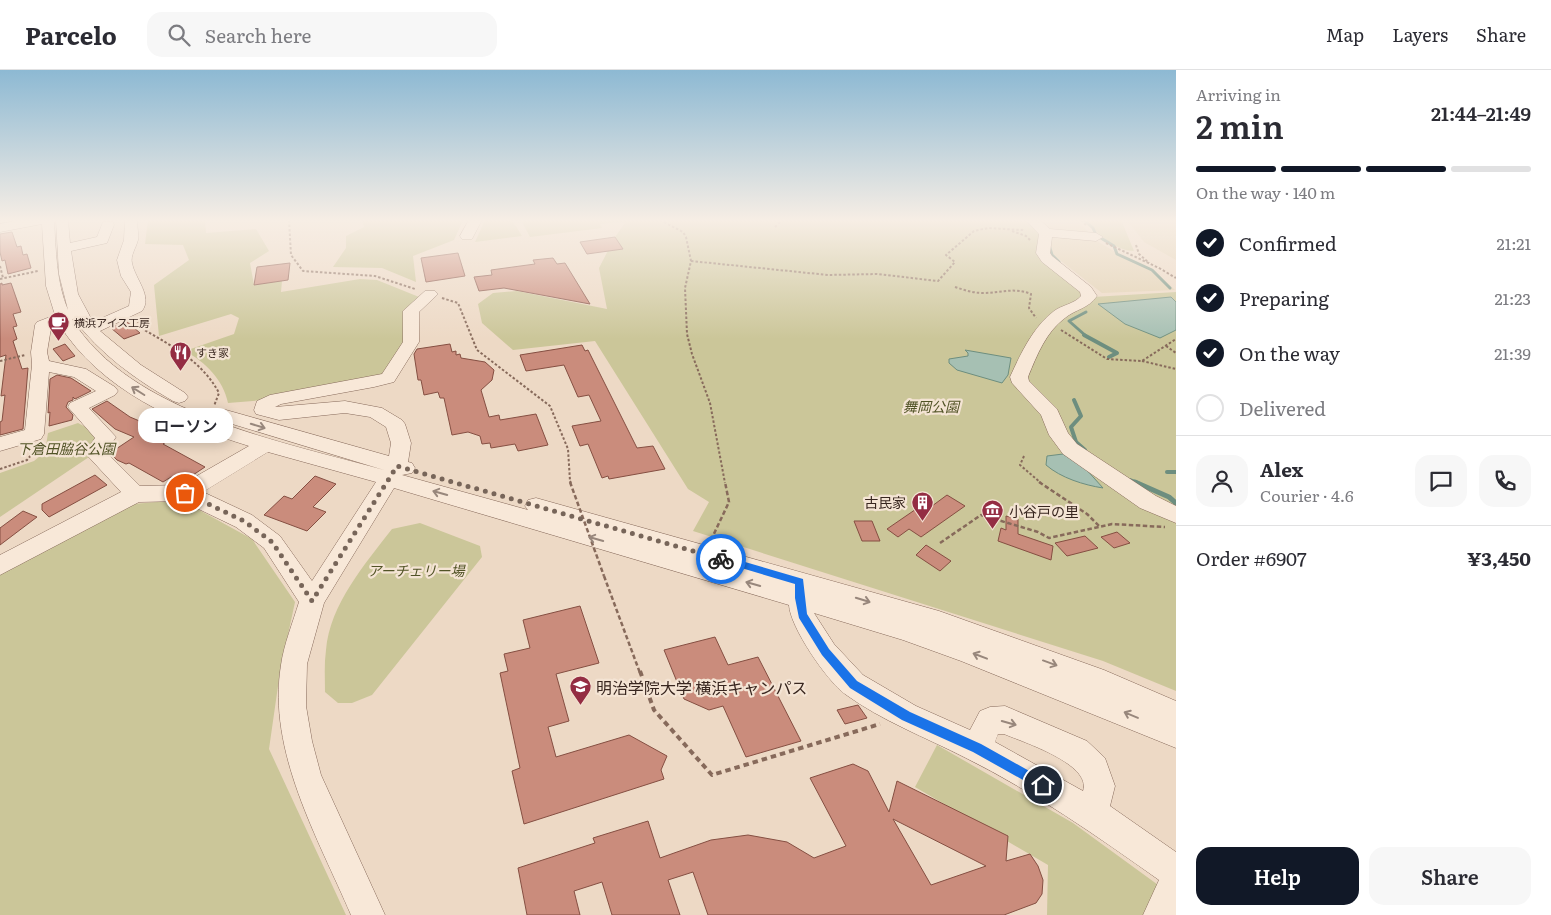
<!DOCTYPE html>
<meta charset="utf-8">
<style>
:root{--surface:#fff;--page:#f7f7f7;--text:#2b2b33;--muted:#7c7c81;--line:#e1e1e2;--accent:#111827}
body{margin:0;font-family:Literata,"Noto Sans JP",serif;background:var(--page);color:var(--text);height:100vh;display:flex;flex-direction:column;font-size:19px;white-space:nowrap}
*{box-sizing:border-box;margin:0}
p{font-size:16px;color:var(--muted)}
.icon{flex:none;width:28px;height:28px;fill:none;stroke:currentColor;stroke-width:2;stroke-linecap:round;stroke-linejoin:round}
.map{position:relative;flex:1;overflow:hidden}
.sheet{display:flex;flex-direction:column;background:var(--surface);width:375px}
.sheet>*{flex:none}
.pin{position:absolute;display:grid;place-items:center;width:42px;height:42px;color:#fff;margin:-21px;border:2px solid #fff;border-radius:50%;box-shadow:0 1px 5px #0007}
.courier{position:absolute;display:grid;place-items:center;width:50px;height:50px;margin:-25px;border:4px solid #1a73e8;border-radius:50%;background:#fff;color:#222;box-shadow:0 1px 6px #0007}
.bubble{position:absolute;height:35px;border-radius:15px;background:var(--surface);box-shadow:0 2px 12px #0003;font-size:16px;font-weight:600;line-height:35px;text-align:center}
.head em{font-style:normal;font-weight:600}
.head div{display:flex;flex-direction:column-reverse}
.head{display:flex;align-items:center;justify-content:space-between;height:85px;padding:0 20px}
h1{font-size:32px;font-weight:600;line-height:38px}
.bar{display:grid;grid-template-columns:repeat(4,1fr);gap:8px 5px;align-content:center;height:60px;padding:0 20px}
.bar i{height:6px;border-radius:4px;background:var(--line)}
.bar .current{background:var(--accent)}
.bar p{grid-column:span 4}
.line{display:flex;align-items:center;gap:12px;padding:0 20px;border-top:1px solid var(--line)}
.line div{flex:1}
.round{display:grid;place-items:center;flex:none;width:52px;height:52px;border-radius:15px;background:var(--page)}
ol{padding:0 20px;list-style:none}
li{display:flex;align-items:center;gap:15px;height:55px}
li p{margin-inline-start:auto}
li .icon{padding:5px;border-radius:50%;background:var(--accent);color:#fff;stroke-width:4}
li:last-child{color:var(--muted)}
li i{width:28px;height:28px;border:2px solid var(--line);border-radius:50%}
.action{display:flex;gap:10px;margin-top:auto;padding:10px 20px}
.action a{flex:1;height:58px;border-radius:15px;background:var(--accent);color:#fff;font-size:20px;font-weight:600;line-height:58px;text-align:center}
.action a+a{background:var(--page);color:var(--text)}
header{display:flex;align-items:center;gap:30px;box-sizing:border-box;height:70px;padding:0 25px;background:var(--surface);border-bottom:1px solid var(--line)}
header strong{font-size:24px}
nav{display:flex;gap:28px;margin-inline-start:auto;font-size:18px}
.search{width:350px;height:45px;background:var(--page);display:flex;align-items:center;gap:12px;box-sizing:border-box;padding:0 18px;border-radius:15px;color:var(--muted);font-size:19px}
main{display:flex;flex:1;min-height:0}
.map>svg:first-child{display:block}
</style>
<header>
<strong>Parcelo</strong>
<div class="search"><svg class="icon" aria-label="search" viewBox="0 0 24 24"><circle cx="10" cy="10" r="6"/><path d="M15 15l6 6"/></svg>Search here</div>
<nav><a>Map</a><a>Layers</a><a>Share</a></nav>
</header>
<main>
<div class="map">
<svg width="1176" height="845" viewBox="0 0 1176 845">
<rect width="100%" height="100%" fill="#edd9c5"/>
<!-- farmland -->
<g fill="#e2d1b2">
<path d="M1038,150h39l20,21 25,15 31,13 22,21 -73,3 -51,-40v-16z"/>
<path d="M1124,150h52v40l-32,-18 -13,-17z"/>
</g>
<!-- green -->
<g fill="#cbc699">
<path d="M148,150h57l1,13 50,-4 13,22 -19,12 4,22 28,-4 -1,11 79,-13 17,1 47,19 -13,12v31l-23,36 -112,21 -48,4c-5,-24 -23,-41 -43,-52l49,-17 5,-16 -8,-4 -72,22 -5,-51 35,-25 -6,-15 -38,-1z"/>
<path d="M362,150h101l-9,20 -41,16 3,26 -34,-14 -49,-1 13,-19v-12l18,-9z"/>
<path d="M485,150h27l10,16 -47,6z"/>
<path d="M521,150h508l11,11 -2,20 55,46 83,-5v399l-73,-30 -410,-130 16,-29 -21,-13 -93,-148 -82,9 -31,-27 -4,-19 15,-11 24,-2 90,18 -8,-41 16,-31 10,-14 -6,-1 -19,2 2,4 -72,9z"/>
<path d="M1085,150h35l2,2 12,29c-19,0 -37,-18 -49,-31z"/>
<path d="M78,353l15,8 8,7 -12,19 -89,60v-44l34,-12 11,-9 3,-19z"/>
<path d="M181,430l71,39 43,63 -15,70 -11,77 77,166h-346v-342l133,-69z"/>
<path d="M420,453l60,23 2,11 -110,138 -20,8h-14l-13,-11c0,-14 -1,-28 1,-42 4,-46 39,-86 66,-121z"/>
<path d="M937,675l136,78 103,75v17h-129l1,-50 -133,-78z"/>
</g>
<!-- water -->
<g fill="#a6c0b3" stroke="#6d8e7f">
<path d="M1171,227l5,5v28l-16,8 -35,-14 -27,-20z"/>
<path d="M965,280l46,8 -3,17 -6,8 -45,-13 -8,-7v-4l19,-3v-3z"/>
<path d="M1063,384l22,14 18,20c-19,-3 -42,-10 -57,-23l1,-9z"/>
</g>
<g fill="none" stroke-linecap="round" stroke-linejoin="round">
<!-- stream-far2 -->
<g stroke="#6d8e7f" stroke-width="3">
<path d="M1084,150l9,8 3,7 18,11 3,8 35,16 18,18"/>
<path d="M1049,175l3,10 7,7"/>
<path d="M1086,242l-17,9 17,15"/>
</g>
<!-- stream-far1 -->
<g stroke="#6d8e7f" stroke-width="4">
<path d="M1084,265l33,18 -8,4"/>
<path d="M1074,330l7,16 -10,11 5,15 9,8"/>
<path d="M1167,402h9"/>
<path d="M1130,410l8,3"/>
</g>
<!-- stream -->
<path stroke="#6d8e7f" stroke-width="5" d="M1135,412l34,15 7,6"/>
</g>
<!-- building -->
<g fill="#ca8c7c" stroke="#854f42" fill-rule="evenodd">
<path d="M12,162l5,15 4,-1 2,9 4,-1 4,14 -23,6 -3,-14 -3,1 -2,-9v-18z"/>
<path d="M615,167l8,12 -36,5 -7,-12z"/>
<path d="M458,183l7,23 -39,6 -5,-24z"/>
<path d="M553,188l4,6 8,-1 25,41 -86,-16 -25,3 -5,-14 18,-2 -1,-5 44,-6 -2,-4z"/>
<path d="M290,193l-2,17 -34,5 3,-18z"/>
<path d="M2,213v2l9,-2 10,29 -8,2 4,12 -4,1 4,12 -4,2 9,28 6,-1 -5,61 -23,6v-13l2,-1 3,-26 -4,1 5,-41 -6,2v-73z"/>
<path d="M126,251l14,12 -16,6 -13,-11z"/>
<path d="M65,274l10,12 -12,5 -10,-12z"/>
<path d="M450,274l2,8 4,-1v4l4,-1 1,4 24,4 9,8 -2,10 -11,10 8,27 10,-2 1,5 36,-6 12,31 -30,6 -3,-7 -24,4 -1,-5 -8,1 -2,-8 -12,-4 -16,3 -8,-37h-4l-2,-6 -14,3 -3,-15h-3l-4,-26 3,-5z"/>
<path d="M582,275l3,6 3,-1 49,98 16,-2 12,23 -56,10 -1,-3 -6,2 -14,-34 -8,2 -8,-20 29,-5 -12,-26 -11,2 -14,-32 -38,6 -6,-16z"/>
<path d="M57,305l14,3 20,13 -16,8 -2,-2v3l-5,2 -2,5 7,8 -1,5 -23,6 1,-14 -2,1 2,-34z"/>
<path d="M107,331l23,16 45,19 -12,8 42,23 -24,16 -10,-6 -8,5 -34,-19 -3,1 -9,-4 -7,-7 24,-16 -19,-8 -23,-20z"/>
<path d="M95,405l12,10 -58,32 -7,-7v-6z"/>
<path d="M315,406l21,8 -23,23 13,5 -19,19 -43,-16 20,-19 8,3z"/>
<path d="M947,425l18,11 -44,31 -12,-8 -11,8 -11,-8 35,-24 6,4z"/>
<path d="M23,441l14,6 -37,28v-17z"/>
<path d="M1006,446l12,3v15l35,12 -2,14 -53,-19 3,-13 5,2z"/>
<path d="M854,451h18l8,20h-18z"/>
<path d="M1117,462l13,11 -16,5 -13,-11z"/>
<path d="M1085,466l13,12 -31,8 -12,-13z"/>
<path d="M926,475l25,16 -11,10 -24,-16z"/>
<path d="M580,536l19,57 -43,11 13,47 -21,6 8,30 73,-22 38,21 -6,14 3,9 -140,45 -12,-53 8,-3 -20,-95 8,-2 -4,-17 26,-6 -7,-28z"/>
<path d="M715,567l13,28 30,-8 43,84 -55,16 -23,-51 -14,4 -25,-11 -20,-49z"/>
<path d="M858,635l9,13 -22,6 -8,-14z"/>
<path d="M853,694l15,7 21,41 8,-31 111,55 -2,25 24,-7 8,12 5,14 -1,14 -6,9 -32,12h-296l-15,-43 -25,8 12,35h-68l-10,-33 -28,9 6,24h-53l-9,-47 77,-25 -2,-5 55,-17 12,37 51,-18 37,-5 39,7 27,16 32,-12 -36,-68zM893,749l93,47 -55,19z"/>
</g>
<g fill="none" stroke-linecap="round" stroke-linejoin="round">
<defs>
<g id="minor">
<path d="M20,150h34c2,30 2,62 14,90l-9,-36 -3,-54h12l2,23 27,-6 6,-15h10l1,3 -7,18 -36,8 7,43 15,28 36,-16 2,-14 -10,-16 -4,-16 7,-20 1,-20h12c0,7 2,14 1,20 -2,8 -8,16 -6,23 3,16 21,33 10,48l-42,20 41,34 44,28 3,4 -3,4 -6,2 -6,-2c-38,-22 -73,-47 -99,-82h-2c57,94 214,124 312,151l-165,-50 -2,-4 2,-4 7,-2 163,46 2,-13 -5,-16 -16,-10 -25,-4 -66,7 -23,-6 -2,-4 3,-9 13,-6 112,-21 21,-32v-31l22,-20h10l3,3 -19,18v30l-25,40 -20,5 -93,17 -6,3 70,-6 37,7 20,12 3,4 6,19 -3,19 4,1 3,5 -3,5 -10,2 126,35 -3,-4 3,-6 8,-2 403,113 165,59 72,31v47l-215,-87 -58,-21 -89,-27 20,31 29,31 53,31 54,24 10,-19 10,-4 15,-1 82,35 18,17 10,28 -5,20 66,46v63h-33l16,-35c-62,-44 -125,-88 -193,-122 -41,-21 -84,-37 -121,-64 -18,-13 -55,-67 -56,-89l-395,-117 -70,115 -17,61 -1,42 6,35 9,34 64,140h-34c-33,-77 -84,-164 -70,-250 3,-21 12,-43 18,-63l-35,-54 -28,-21 -54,-26 -43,1 -139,73v-20l121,-63 -36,-39 10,-15 -27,-31 2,-4 26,-12 -22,-14 -25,-5 -5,62 -3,5 -41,12v-14l25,-7 7,-65 -1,-13 4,-27 2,-3 18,-7 -9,-29 -4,-62 -42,8v-8zM59,254c41,66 119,100 190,122l-68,39 -41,1 -34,-34 10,-15 -27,-29 26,-13 3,-4 -3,-4 -29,-18 -37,-8 -2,-9 4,-24zM268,382l108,30 -64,99 -32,-45 -28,-21 -49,-23zM998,664h6c19,8 88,30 79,57l-88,-49z"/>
<path d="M469,150h13l-10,19h-10l-2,-3z"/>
<path d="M1026,150h14l10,9 46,4 7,4 -7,4 -44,-4 -2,16 2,3 39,31 6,9c-9,13 -21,13 -32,22 -19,14 -28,37 -37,59l1,4 28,28 11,24 9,11 79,52 20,10v17l-36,-15 -77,-54 -14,-19 -8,-20 -29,-32 -2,-6c11,-24 23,-50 44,-66 8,-6 20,-7 27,-15l-1,-4 -38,-30 -6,-9 3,-19z"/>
</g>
</defs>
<!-- minor casing -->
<use href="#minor" stroke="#876a5b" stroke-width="1"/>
<!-- path-far2 -->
<g stroke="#876a5b" stroke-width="2" stroke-dasharray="2.5 2" stroke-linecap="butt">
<path d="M289,150l2,35 12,16 72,5 40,13"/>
<path d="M660,150l23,12 3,5 5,24 -6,27 2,46 5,20 18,49 15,80"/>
<path d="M1081,150l5,5"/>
<path d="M775,157l7,-7"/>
<path d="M1012,161l14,5 5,5"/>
<path d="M1106,173l53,25 17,10"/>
<path d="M1136,175l3,9 10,9"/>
<path d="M691,191l137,14 49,-1 61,7 17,-19 -9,-7 28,-24 14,-3 34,2 2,-2"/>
<path d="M0,196l3,12"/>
<path d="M0,209l38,-8"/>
<path d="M955,217c9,3 18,6 28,6 17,0 31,-6 48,1l-2,14 7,10"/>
<path d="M442,228l16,5 19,47 73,56 18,43 2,32"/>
<path d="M138,250v4l5,5c30,18 59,32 76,64l-5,13"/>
<path d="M1061,260l46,29 35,2 34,-22"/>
<path d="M1166,276l10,7"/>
<path d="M0,291l25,-6"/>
<path d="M1142,291l34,8"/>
<path d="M1024,386l-4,9 21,18"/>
<path d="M0,399l27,-9 10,-12"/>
</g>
<!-- path-far1 -->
<g stroke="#876a5b" stroke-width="2.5" stroke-dasharray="4.5 2.5" stroke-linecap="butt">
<path d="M1039,412l48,32 13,13"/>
<path d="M711,470l18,-38 -4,-20"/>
<path d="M940,473l41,-28 57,17 11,6 63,-14 53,3"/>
<path d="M604,506l36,97"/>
</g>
<!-- path -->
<path stroke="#876a5b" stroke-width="4" stroke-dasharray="5.5 4" stroke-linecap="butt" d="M640,601l14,39 58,65 168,-51"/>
<!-- minor -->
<use href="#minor" fill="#f8e8d8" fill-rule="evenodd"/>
<!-- path-bridge-far1 -->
<path stroke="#876a5b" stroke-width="2" stroke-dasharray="2.5 2" stroke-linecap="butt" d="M570,411l1,2"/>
<!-- path-bridge -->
<path stroke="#876a5b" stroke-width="2.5" stroke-dasharray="4.5 2.5" stroke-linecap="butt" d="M570,412l34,94"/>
</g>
<!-- one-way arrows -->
<defs><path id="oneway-shaft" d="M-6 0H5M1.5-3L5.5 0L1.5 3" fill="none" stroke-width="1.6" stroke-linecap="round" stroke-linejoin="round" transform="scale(1.25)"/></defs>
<g stroke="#98877c">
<use href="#oneway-shaft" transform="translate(138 321) rotate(-148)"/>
<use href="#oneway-shaft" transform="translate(258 356) rotate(17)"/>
<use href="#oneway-shaft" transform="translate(440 423) rotate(-164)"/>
<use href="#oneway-shaft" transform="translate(596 469) rotate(-164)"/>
<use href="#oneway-shaft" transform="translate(753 514) rotate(-164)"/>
<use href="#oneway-shaft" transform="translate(863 530) rotate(17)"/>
<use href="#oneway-shaft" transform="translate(980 586) rotate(-159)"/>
<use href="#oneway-shaft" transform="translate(1050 593) rotate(20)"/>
<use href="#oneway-shaft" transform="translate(1131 645) rotate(-157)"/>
<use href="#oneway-shaft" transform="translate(1009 653) rotate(16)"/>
</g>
<!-- sky -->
<linearGradient id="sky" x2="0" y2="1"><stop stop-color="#8db9d3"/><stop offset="0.56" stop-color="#f7eee5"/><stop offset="1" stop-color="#f7eee5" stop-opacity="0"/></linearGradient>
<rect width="1176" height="269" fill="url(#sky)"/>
<!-- route -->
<path fill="#1a73e8" d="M721,485l82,24 4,35 22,35 28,32 53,31 71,32 66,37 2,4 -2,4 -4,2 -4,-2 -66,-37 -71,-32 -52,-32 -28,-33 -23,-37 -4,-20v-14l-77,-23v-5z"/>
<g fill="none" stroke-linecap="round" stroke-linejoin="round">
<!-- done -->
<path stroke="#776559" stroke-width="5" stroke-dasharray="0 9" d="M185,423l59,28 28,21 40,59 85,-135 324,93"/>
</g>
<!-- icons -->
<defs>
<symbol id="cafe-pin" viewBox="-11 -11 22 30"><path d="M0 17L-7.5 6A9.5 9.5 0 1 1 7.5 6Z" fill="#942d43" stroke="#f4e4d4"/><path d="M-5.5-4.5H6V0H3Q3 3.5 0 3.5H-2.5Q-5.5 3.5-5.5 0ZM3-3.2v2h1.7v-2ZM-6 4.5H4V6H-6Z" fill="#fff"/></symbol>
<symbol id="restaurant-pin" viewBox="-11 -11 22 30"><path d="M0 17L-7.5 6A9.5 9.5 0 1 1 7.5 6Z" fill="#942d43" stroke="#f4e4d4"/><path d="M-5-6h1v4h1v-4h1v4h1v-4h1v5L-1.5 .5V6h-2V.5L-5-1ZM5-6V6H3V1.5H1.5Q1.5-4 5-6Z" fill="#fff"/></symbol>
<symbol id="building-pin" viewBox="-11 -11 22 30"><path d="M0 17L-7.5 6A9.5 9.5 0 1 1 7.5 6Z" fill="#942d43" stroke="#f4e4d4"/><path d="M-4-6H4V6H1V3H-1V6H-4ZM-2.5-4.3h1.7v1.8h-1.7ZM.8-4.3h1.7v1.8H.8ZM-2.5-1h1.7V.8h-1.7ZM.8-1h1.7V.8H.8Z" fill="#fff"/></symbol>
<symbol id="museum-pin" viewBox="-11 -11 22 30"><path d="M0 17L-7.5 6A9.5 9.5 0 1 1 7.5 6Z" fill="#942d43" stroke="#f4e4d4"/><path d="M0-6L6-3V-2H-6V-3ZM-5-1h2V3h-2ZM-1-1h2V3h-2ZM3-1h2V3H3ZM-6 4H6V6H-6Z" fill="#fff"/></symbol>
<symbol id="university-pin" viewBox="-11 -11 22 30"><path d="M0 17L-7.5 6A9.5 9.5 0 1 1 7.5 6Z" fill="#942d43" stroke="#f4e4d4"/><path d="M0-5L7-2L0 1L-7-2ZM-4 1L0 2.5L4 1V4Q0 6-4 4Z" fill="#fff"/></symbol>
</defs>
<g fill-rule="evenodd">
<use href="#cafe-pin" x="46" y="240" width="25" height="34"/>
<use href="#restaurant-pin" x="168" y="270" width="25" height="34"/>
<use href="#building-pin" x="910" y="420" width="25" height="34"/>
<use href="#museum-pin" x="980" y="428" width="25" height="34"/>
<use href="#university-pin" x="568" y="604" width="25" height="34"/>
</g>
<g text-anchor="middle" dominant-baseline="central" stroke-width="4.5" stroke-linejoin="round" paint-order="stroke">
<!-- far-poi labels -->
<g font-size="11" fill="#38261f" stroke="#f4e4d4" text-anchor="start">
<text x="74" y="252">横浜アイス工房</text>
<text x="196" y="282">すき家</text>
</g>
<!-- park labels -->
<g font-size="14" font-style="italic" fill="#515326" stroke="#f4e4d4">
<text x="931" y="336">舞岡公園</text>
<text x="66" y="378">下倉田脇谷公園</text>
<text x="416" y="500">アーチェリー場</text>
</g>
<!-- poi labels -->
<g font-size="14" fill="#38261f" stroke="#f4e4d4" text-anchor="end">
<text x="906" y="432">古民家</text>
<text x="1009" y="441" text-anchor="start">小谷戸の里</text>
</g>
<!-- near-poi labels -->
<g font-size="16" fill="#38261f" stroke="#f4e4d4" text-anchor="start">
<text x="596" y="617">明治学院大学 横浜キャンパス</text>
</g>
</g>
</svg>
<div class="pin" style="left:185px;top:423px;background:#ea580c"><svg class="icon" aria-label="bag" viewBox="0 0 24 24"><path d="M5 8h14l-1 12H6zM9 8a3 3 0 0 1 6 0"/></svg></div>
<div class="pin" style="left:1043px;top:715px;background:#1f2937"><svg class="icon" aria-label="home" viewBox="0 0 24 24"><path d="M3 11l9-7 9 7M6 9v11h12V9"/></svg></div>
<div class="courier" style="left:721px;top:489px"><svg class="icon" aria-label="bike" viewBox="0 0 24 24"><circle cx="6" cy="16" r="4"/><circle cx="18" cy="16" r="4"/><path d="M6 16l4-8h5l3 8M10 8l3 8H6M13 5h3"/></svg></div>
<div class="bubble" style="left:138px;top:338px;width:95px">ローソン</div>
</div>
<section class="sheet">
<div class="head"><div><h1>2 min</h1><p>Arriving in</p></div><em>21:44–21:49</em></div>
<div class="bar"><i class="current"></i><i class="current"></i><i class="current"></i><i></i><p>On the way · 140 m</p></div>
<ol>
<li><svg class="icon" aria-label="check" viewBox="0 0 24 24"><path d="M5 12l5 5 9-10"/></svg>Confirmed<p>21:21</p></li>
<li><svg class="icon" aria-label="check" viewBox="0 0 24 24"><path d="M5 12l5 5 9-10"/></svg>Preparing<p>21:23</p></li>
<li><svg class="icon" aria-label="check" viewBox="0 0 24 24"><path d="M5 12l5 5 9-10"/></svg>On the way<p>21:39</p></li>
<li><i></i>Delivered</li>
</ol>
<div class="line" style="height:90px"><a class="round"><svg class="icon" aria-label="person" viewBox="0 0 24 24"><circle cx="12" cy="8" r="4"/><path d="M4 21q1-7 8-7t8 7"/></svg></a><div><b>Alex</b><p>Courier · 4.6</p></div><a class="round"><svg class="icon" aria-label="chat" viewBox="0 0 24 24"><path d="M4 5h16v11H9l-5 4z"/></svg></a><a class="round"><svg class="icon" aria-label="phone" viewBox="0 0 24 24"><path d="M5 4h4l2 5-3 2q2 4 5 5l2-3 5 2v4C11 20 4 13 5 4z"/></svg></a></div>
<div class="line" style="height:65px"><div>Order #6907</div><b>¥3,450</b></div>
<div class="action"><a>Help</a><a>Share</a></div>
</section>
</main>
